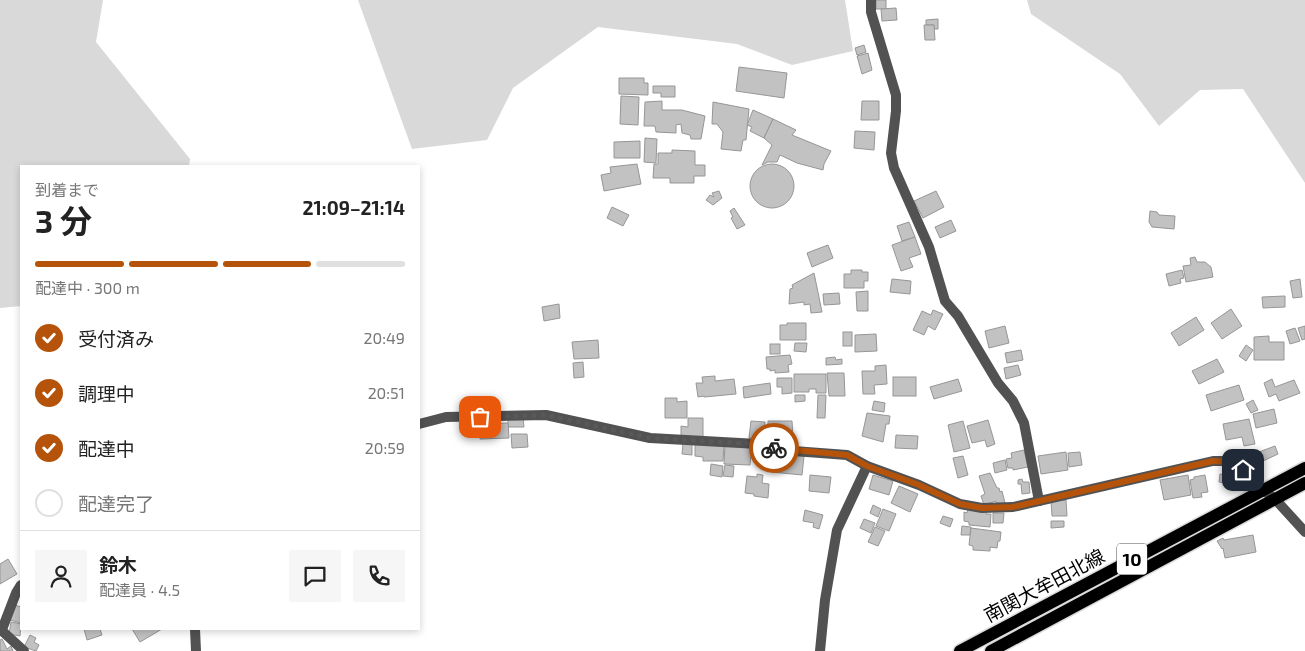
<!DOCTYPE html>
<html lang="ja">
<meta charset="utf-8">
<style>
:root{--surface:#fff;--page:#f6f6f6;--text:#222;--muted:#767676;--line:#e0e0e0;--accent:#b45309}
body{margin:0;font-family:"Exo 2","Noto Sans JP",sans-serif;background:var(--page);color:var(--text);height:100vh;display:flex;flex-direction:column;font-size:19px;white-space:nowrap}
*{box-sizing:border-box;margin:0}
p{font-size:16px;color:var(--muted)}
.icon{flex:none;width:28px;height:28px;fill:none;stroke:currentColor;stroke-width:2;stroke-linecap:round;stroke-linejoin:round}
.map{position:relative;flex:1;overflow:hidden}
.panel{position:absolute;left:20px;top:165px;width:400px;height:465px;display:flex;flex-direction:column;background:var(--surface);border-radius:0px;box-shadow:0 2px 8px #0003}
.panel>*{flex:none}
.pin{position:absolute;display:grid;place-items:center;width:42px;height:42px;color:#fff;margin:-21px;border-radius:10px;box-shadow:0 2px 8px #0006}
.courier{position:absolute;display:grid;place-items:center;width:50px;height:50px;margin:-25px;border:4px solid #b45309;border-radius:50%;background:#fff;color:#222;box-shadow:0 1px 6px #0007}
.headline em{font-style:normal;font-weight:700}
.headline div{display:flex;flex-direction:column-reverse}
.headline{display:flex;align-items:center;justify-content:space-between;height:85px;padding:0 15px}
h1{font-size:32px;font-weight:700;line-height:38px}
.bar{display:grid;grid-template-columns:repeat(4,1fr);gap:8px 5px;align-content:center;height:60px;padding:0 15px}
.bar i{height:6px;border-radius:4px;background:var(--line)}
.bar .current{background:var(--accent)}
.bar p{grid-column:span 4}
.line{display:flex;align-items:center;gap:12px;padding:0 15px;border-top:1px solid var(--line)}
.line div{flex:1}
.round{display:grid;place-items:center;flex:none;width:52px;height:52px;border-radius:0px;background:var(--page)}
ol{padding:0 15px;list-style:none}
li{display:flex;align-items:center;gap:15px;height:55px}
li p{margin-inline-start:auto}
li .icon{padding:5px;border-radius:50%;background:var(--accent);color:#fff;stroke-width:4}
li:last-child{color:var(--muted)}
li i{width:28px;height:28px;border:2px solid var(--line);border-radius:50%}
.map>svg:first-child{display:block}
</style>
<div class="map">
<svg width="1305" height="651" viewBox="0 0 1305 651">
<rect width="100%" height="100%" fill="#fff"/>
<!-- green -->
<g fill="#d9d9d9">
<path d="M0,0h103l-7,42 94,117 -1,7h-168v140l-21,2z"/>
<path d="M358,0h487l8,51 -61,14 -55,-21 -139,-17 -85,61 -26,52 -75,9z"/>
<path d="M1027,0h278v183l-62,-94 -43,1 -41,36 -39,-52 -89,-60z"/>
</g>
<!-- building -->
<g fill="#c2c2c2" stroke="#969696">
<rect x="876" y="0" width="10" height="9"/>
<path d="M896,8l1,12 -15,1 -1,-12z"/>
<path d="M938,19v10h-4v-4h-8v-5z"/>
<path d="M924,25h10l1,15h-10z"/>
<path d="M864,45l2,7 -9,3 -2,-7z"/>
<path d="M868,53l4,17 -10,4 -5,-18z"/>
<path d="M739,67l48,6 -3,25 -48,-7z"/>
<path d="M619,78h25v5h4v12l-29,-1z"/>
<path d="M653,86h22v11h-14v-4h-8z"/>
<path d="M621,96l18,1 -1,28 -18,-1z"/>
<path d="M662,101v9h20l23,6 -4,23h-10l-1,-4 -8,-2 -1,-9 -5,1v8l-20,-1 -1,-6h-11l1,-24z"/>
<path d="M862,101h17v19h-18z"/>
<path d="M713,102l36,7 -3,31h-3l-2,11 -20,-2 2,-17 -6,-8h-5z"/>
<path d="M753,110l20,9 -9,19 -14,-7 2,-4 -5,-2z"/>
<path d="M773,119l23,11 -4,5 39,16 -7,13 -1,6 -26,-7 -17,-8 -3,7h-9l-6,3 10,-20 -8,-7z"/>
<path d="M855,131l20,1 -1,18 -20,-2z"/>
<path d="M645,138l12,1 -1,24 -12,-1z"/>
<path d="M640,141v17h-26v-16z"/>
<path d="M672,150l23,1v14h10v11h-11v7h-24v-5h-17l1,-14h4v-11h14z"/>
<circle cx="772" cy="186" r="22"/>
<path d="M637,164l4,20 -37,7 -3,-16 10,-2 -1,-6z"/>
<path d="M719,191l3,7 -9,7 -7,-5 4,-5 4,2 -2,-4z"/>
<path d="M936,191l8,16 -21,11 -9,-17z"/>
<path d="M612,207l17,8 -6,11 -16,-8z"/>
<path d="M734,208l11,17 -8,4 -6,-11 2,-1 -3,-6z"/>
<path d="M1150,211l7,1 2,3 16,1 -1,13 -22,-2 -3,-5z"/>
<path d="M951,220l5,11 -16,7 -5,-11z"/>
<path d="M909,222l6,15 -13,4 -5,-15z"/>
<path d="M915,237l6,17 -12,4 4,9 -12,4 -9,-26z"/>
<path d="M828,245l5,13 -21,9 -5,-14z"/>
<path d="M1195,257l2,5h8l6,5 2,10 -27,5 -3,-16 8,-1 -1,-7z"/>
<path d="M851,270h11v2h6v9h-4v7h-20v-14h7z"/>
<path d="M1182,270l2,8 -4,1 1,4 -12,3 -3,-12z"/>
<path d="M814,273l8,39 -11,1 -1,-9 -6,1v-3l-15,2 1,-15 3,-1 -1,-3z"/>
<path d="M892,279l19,2 -1,13 -20,-2z"/>
<path d="M1300,279l2,18 -9,1 -3,-17z"/>
<path d="M868,291v20h-11l-1,-19z"/>
<path d="M839,293l1,11 -16,1 -1,-11z"/>
<path d="M1285,296v11l-22,1 -1,-11z"/>
<path d="M559,304l1,14 -16,3 -2,-14z"/>
<path d="M1231,309l11,17 -20,13 -11,-16z"/>
<path d="M933,310l10,4 -8,16 -7,-4 -4,9 -11,-5 9,-19 9,4z"/>
<path d="M1196,317l8,13 -25,16 -8,-13z"/>
<path d="M787,323h19v17h-26v-15h7z"/>
<path d="M1005,326l4,17 -20,5 -4,-17z"/>
<path d="M1305,326v13l-3,1 -4,-12z"/>
<path d="M1295,328l5,13 -10,3 -4,-13z"/>
<rect x="843" y="332" width="9" height="14"/>
<path d="M876,334l1,17 -22,1v-17z"/>
<path d="M1269,336v6h15v18h-30v-23z"/>
<path d="M598,340l1,18 -25,1 -2,-17z"/>
<path d="M795,343h12l-1,9 -12,-1z"/>
<rect x="770" y="344" width="10" height="10"/>
<path d="M1246,345l7,5 -7,11 -7,-5z"/>
<path d="M1021,350l2,10 -16,3 -2,-10z"/>
<path d="M790,355l2,9 -4,1 1,7 -14,1v-3l-5,1v-2h-3l-1,-12z"/>
<path d="M835,357l1,3 6,-1v5l-16,1v-7z"/>
<path d="M1217,359l7,13 -25,12 -7,-13z"/>
<path d="M583,362l1,15 -10,1 -1,-15z"/>
<path d="M886,365l1,19 -13,1 1,9h-12l-1,-23h13v-5z"/>
<path d="M1018,365l3,10 -15,4 -2,-11z"/>
<path d="M827,373h17l1,23h-16z"/>
<path d="M794,374h32v19h-10v-4h-7v3h-15z"/>
<path d="M715,376v5l19,-2 2,15 -32,3v-1l-6,1 -2,-14h7l-1,-6z"/>
<rect x="893" y="377" width="23" height="19"/>
<path d="M777,378h15v15l-10,1v-7h-5z"/>
<path d="M958,379l4,12 -28,8 -4,-12z"/>
<path d="M1272,379l3,8 19,-7 6,13 -21,8 -3,-7 -7,3 -5,-14z"/>
<path d="M770,383l1,11 -27,4 -1,-11z"/>
<path d="M1239,385l5,15 -33,11 -5,-16z"/>
<path d="M795,395h10v6l-10,1z"/>
<path d="M818,395h8l-1,23h-8z"/>
<path d="M665,398h12v4l10,-1v17h-22z"/>
<path d="M1253,400l5,10 -7,3 -5,-9z"/>
<path d="M874,401l11,2 -1,9 -12,-2z"/>
<path d="M1274,409l3,14 -21,5 -3,-14z"/>
<path d="M867,413l23,3 -1,8h-3l-3,18 -21,-6z"/>
<path d="M523,418l1,9h-16v-8z"/>
<path d="M688,418h15v20l-22,-2v-10l7,1z"/>
<path d="M1249,419l6,25 -11,2 -2,-9 -16,3 -3,-16z"/>
<path d="M988,420l7,24 -8,3 -2,-7 -13,3 -5,-17z"/>
<path d="M751,421l14,1 -2,17 -14,-1z"/>
<path d="M768,421h24l1,17h-25z"/>
<path d="M963,421l7,27 -16,4 -6,-27z"/>
<path d="M508,423l1,15 -29,1 -1,-15z"/>
<path d="M511,434h16l1,13 -16,1z"/>
<path d="M896,435l22,1 -1,13 -22,-1z"/>
<path d="M683,443l9,1v11l-10,-1z"/>
<path d="M695,444l29,1 -1,16h-20v-4l-8,-1z"/>
<path d="M725,445l32,2v8l-6,-1 -1,11 -26,-1z"/>
<path d="M1275,446l3,8 -15,7 -4,-9z"/>
<path d="M1024,450l4,17 -15,3v-2h-5l-2,-9 6,-1 -1,-5z"/>
<path d="M1066,452l2,18 -27,4 -3,-18z"/>
<path d="M1080,452l2,13 -13,2 -1,-14z"/>
<path d="M773,454l31,2 -2,19 -30,-3z"/>
<path d="M963,456l5,19 -10,3 -5,-20z"/>
<path d="M1005,460l2,10 -12,3 -2,-10z"/>
<path d="M711,464l12,2 -1,11 -12,-2z"/>
<path d="M725,465l9,1 -1,11 -10,-1z"/>
<path d="M990,473l7,15h2l1,4 2,-1 3,12 -8,2 -1,-4 -12,4 -3,-9 4,-2 -6,-18z"/>
<path d="M757,474l6,1 -1,8 7,1 -1,14 -14,-2v-2l-9,-1 2,-17 10,1z"/>
<path d="M1220,474l10,2 -1,8 -10,-2z"/>
<path d="M810,475l21,2 -2,16 -20,-2z"/>
<path d="M873,475l20,6 -4,14 -20,-6z"/>
<path d="M1188,475l3,20 -27,5 -4,-20z"/>
<path d="M1205,475l3,17 -7,1 1,4 -9,1 -3,-18 4,-1v-2z"/>
<path d="M1022,479l1,3h6l1,11 -8,1 -1,-10h-3v-4z"/>
<path d="M899,486l19,8 -8,18 -19,-9z"/>
<path d="M1066,500l1,16h-15l-1,-15z"/>
<path d="M873,505l8,4 -3,8 -8,-4z"/>
<path d="M883,509l13,5 -7,17 -13,-5z"/>
<path d="M968,509l18,1v4h5l-1,13 -21,-2v-3l-5,-1v-9l3,1z"/>
<path d="M805,510l18,5 -4,14 -6,-2 1,-4 -11,-2z"/>
<path d="M993,513h11l-1,10h-10z"/>
<path d="M943,516l10,3 -3,8 -10,-4z"/>
<path d="M864,519l11,4 -4,10 -11,-5z"/>
<path d="M1051,521h13v6l-13,1z"/>
<path d="M962,526l9,1 -1,8h-9z"/>
<path d="M875,527l10,4 -7,15 -10,-4z"/>
<path d="M971,528l30,4 -1,9h-2l-1,7 -7,-1v4l-17,-1v-4l-4,-1z"/>
<path d="M1253,535l3,17 -31,6 -2,-10 -1,1 -5,-8 6,-3 1,2z"/>
<path d="M8,559l9,15 -17,10v-20z"/>
<path d="M15,605l6,2v16l-11,-3z"/>
<path d="M11,622l10,2 -1,12 -11,-2z"/>
<path d="M84,629h16l2,6 -15,5z"/>
<path d="M132,629h30l-22,13z"/>
<path d="M30,635l6,3 -2,4 5,3 -3,6 -12,-4z"/>
<path d="M2,639l5,10 4,-3 2,5h-13v-11z"/>
</g>
<g fill="none" stroke-linecap="round" stroke-linejoin="round">
<defs>
<g id="primary">
<path d="M960,651l345,-183"/>
<path d="M991,651l314,-168"/>
</g>
</defs>
<!-- primary casing -->
<use href="#primary" stroke="#dbdbdb" stroke-width="15"/>
<!-- minor -->
<g stroke="#525252" stroke-width="10">
<path d="M871,0v12l25,83v16l-5,42 3,15 35,79 16,54 13,15 40,67 15,18 11,22 15,78"/>
<path d="M419,424l27,-7 100,-2 104,23 108,6 22,6 67,5 20,11 52,19 41,19 22,4 31,-1 200,-46h11l12,4 27,25 12,9 30,33"/>
<path d="M195,629l1,22"/>
<path d="M1,630l23,21"/>
<path d="M0,631l3,-4 13,-34 5,-8"/>
<path d="M820,651l5,-51 12,-70 30,-64"/>
</g>
<!-- primary -->
<use href="#primary" stroke="#000" stroke-width="12"/>
</g>
<g fill="none" stroke-linecap="round" stroke-linejoin="round">
<!-- done -->
<path stroke="#595959" stroke-width="5" stroke-dasharray="0 9" d="M480,417l66,-2 104,23 108,6 16,4"/>
<!-- route -->
<path stroke="#b45309" stroke-width="6" d="M774,448l73,7 20,11 52,19 41,19 22,4 31,-1 200,-46c11,0 20,2 30,9"/>
</g>
<g text-anchor="middle" dominant-baseline="central" stroke-width="4" stroke-linejoin="round" paint-order="stroke">
<!-- shield labels -->
<rect fill="#fff" stroke="#4c4c4c" stroke-width="1" x="1117" y="543.5" width="30" height="31" rx="4"/>
<g font-size="18" font-weight="bold" fill="#000">
<text x="1132" y="559">10</text>
</g>
<!-- street labels -->
<g font-size="19" fill="#000" stroke="#fff">
<text transform="translate(1044 585) rotate(-28)">南関大牟田北線</text>
</g>
</g>
</svg>
<div class="pin" style="left:480px;top:417px;background:#ea580c"><svg class="icon" aria-label="bag" viewBox="0 0 24 24"><path d="M5 8h14l-1 12H6zM9 8a3 3 0 0 1 6 0"/></svg></div>
<div class="pin" style="left:1243px;top:470px;background:#1f2937"><svg class="icon" aria-label="home" viewBox="0 0 24 24"><path d="M3 11l9-7 9 7M6 9v11h12V9"/></svg></div>
<div class="courier" style="left:774px;top:448px"><svg class="icon" aria-label="bike" viewBox="0 0 24 24"><circle cx="6" cy="16" r="4"/><circle cx="18" cy="16" r="4"/><path d="M6 16l4-8h5l3 8M10 8l3 8H6M13 5h3"/></svg></div>
<section class="panel">
<div class="headline"><div><h1>3 分</h1><p>到着まで</p></div><em>21:09–21:14</em></div>
<div class="bar"><i class="current"></i><i class="current"></i><i class="current"></i><i></i><p>配達中 · 300 m</p></div>
<ol>
<li><svg class="icon" aria-label="check" viewBox="0 0 24 24"><path d="M5 12l5 5 9-10"/></svg>受付済み<p>20:49</p></li>
<li><svg class="icon" aria-label="check" viewBox="0 0 24 24"><path d="M5 12l5 5 9-10"/></svg>調理中<p>20:51</p></li>
<li><svg class="icon" aria-label="check" viewBox="0 0 24 24"><path d="M5 12l5 5 9-10"/></svg>配達中<p>20:59</p></li>
<li><i></i>配達完了</li>
</ol>
<div class="line" style="height:90px"><a class="round"><svg class="icon" aria-label="person" viewBox="0 0 24 24"><circle cx="12" cy="8" r="4"/><path d="M4 21q1-7 8-7t8 7"/></svg></a><div><b>鈴木</b><p>配達員 · 4.5</p></div><a class="round"><svg class="icon" aria-label="chat" viewBox="0 0 24 24"><path d="M4 5h16v11H9l-5 4z"/></svg></a><a class="round"><svg class="icon" aria-label="phone" viewBox="0 0 24 24"><path d="M5 4h4l2 5-3 2q2 4 5 5l2-3 5 2v4C11 20 4 13 5 4z"/></svg></a></div>
</section>
</div>
